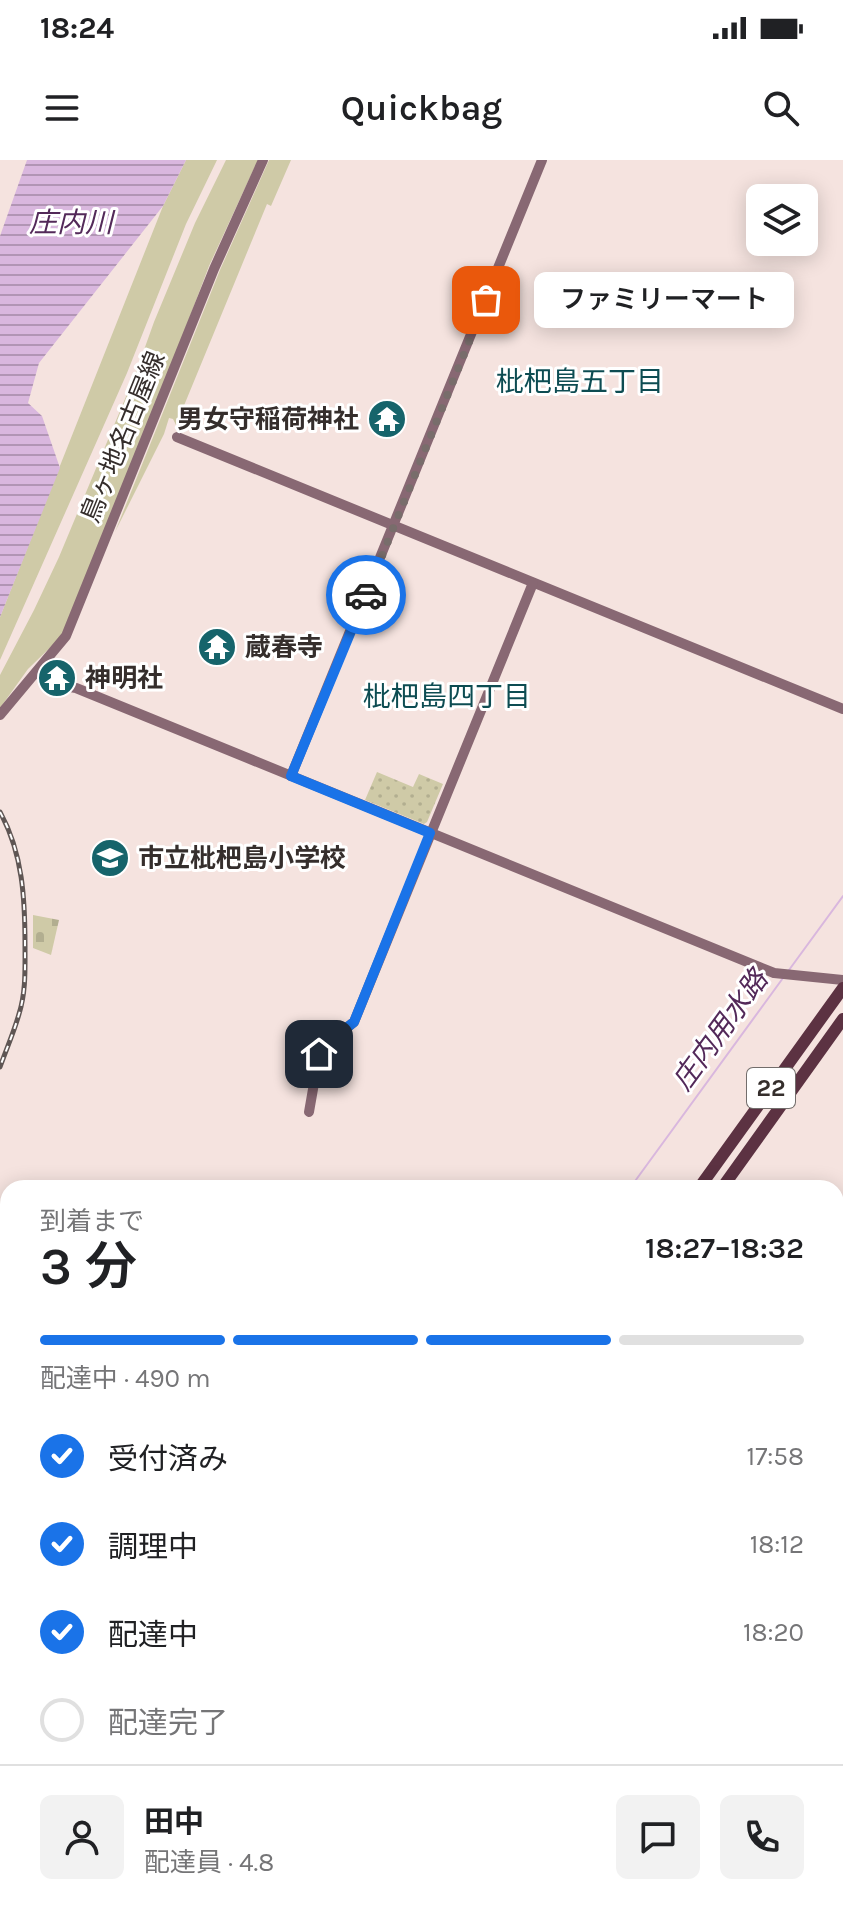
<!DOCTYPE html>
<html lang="ja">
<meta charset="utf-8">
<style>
:root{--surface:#fff;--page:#f2f2f2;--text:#202124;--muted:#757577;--line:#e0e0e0;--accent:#1a73e8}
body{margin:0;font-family:Karla,"Noto Sans JP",sans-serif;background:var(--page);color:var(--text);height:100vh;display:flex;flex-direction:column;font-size:30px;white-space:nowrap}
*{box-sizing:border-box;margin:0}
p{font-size:26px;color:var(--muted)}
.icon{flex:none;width:44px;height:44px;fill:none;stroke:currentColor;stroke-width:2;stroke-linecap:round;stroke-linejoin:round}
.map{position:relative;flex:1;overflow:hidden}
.details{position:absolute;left:0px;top:1020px;width:844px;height:746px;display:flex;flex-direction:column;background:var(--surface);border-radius:24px 24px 0 0;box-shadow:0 4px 20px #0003}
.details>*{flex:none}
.controls{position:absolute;left:746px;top:24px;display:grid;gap:16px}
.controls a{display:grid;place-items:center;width:72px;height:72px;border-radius:12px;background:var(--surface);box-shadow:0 4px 20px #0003;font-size:40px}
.pin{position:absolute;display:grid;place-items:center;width:68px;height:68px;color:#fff;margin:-34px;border-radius:16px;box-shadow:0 4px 12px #0006}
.courier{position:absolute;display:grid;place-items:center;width:80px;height:80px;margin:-40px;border:6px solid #1a73e8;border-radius:50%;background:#fff;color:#222;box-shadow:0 2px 10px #0007}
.bubble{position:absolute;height:56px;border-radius:12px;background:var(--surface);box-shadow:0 4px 20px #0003;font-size:26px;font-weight:600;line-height:56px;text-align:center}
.overview em{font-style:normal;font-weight:600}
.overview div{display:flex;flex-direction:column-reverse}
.overview{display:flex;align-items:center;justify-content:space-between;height:136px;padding:0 40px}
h1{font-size:52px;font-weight:600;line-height:60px}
.bar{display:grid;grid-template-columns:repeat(4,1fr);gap:12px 8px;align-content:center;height:96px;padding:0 40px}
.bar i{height:10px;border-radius:6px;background:var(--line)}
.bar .selected{background:var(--accent)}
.bar p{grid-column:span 4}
.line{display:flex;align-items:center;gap:20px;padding:0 40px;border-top:2px solid var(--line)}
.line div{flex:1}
.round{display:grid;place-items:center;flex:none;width:84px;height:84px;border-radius:12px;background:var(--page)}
ol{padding:0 40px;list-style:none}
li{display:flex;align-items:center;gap:24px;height:88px}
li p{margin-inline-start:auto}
li .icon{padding:8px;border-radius:50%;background:var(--accent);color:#fff;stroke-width:4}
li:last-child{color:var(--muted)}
li i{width:44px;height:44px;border:4px solid var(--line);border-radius:50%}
.status{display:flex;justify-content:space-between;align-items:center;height:56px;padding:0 40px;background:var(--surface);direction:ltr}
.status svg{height:22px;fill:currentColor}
header{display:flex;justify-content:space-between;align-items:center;height:104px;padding:0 40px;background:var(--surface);font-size:36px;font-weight:600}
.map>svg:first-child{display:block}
</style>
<div class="status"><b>18:24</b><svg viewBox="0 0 49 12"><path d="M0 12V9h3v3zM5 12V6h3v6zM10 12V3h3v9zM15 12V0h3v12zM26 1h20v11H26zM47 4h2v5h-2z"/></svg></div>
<header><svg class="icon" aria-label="menu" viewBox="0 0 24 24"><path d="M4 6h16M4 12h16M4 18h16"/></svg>Quickbag<svg class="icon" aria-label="search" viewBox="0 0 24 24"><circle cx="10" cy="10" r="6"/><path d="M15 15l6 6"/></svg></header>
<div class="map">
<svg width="843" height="1765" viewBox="0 0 843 1765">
<defs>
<pattern id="cemetery-stones" width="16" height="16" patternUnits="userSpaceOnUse" patternTransform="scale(2)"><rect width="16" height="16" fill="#cfcaa7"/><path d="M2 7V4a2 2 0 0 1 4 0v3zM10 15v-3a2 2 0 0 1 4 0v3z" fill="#b2ae90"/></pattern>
<pattern id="park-dots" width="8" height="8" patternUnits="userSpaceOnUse" patternTransform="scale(2)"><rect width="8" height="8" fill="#cfcaa7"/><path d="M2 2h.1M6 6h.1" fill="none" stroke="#b2ae90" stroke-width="1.8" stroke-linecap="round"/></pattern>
<pattern id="water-rules" width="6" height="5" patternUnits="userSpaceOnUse" patternTransform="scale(2)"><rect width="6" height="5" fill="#d9b7de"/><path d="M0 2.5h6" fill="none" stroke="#b195b4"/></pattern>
</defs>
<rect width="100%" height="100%" fill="#f5e3df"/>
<!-- green -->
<g fill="#cfcaa7">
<path d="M186,0h31l-31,64 -59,149 -127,287v-43l163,-411z"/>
<path d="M226,0h32l-49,106 -45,119 -103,252 -33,32 -28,39v-33l34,-65 25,-53 76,-182 19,-53 41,-99z"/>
<path d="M269,0h22l-20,46 -4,-2 -91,221 -3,-6 -4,-1 -5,16 -49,98 105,-262z"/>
</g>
<!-- cemetery -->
<path fill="url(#cemetery-stones)" d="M33,755l26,5 -8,35 -18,-7z"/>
<!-- park -->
<path fill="url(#park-dots)" d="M377,612l36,15 6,-13 24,10 -16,38 -3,2 -59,-24z"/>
<!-- water -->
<path fill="url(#water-rules)" d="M27,0h159l-23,46 -124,157 -11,40 14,13 18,52 -60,149v-381z"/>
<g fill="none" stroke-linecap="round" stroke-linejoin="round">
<!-- stream -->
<g stroke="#d9b7de" stroke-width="2">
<path d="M789,810l54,-74"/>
<path d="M630,1028l153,-210"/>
<path d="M0,1254h8"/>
</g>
<!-- secondary -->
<g stroke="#886873" stroke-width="10">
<path d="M177,277l666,272"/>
<path d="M64,526l12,2 698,285 69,7"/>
<path d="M0,555l66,-79 148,-367 49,-109"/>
<path d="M291,616l251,-616"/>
<path d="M309,952l11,-63 34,-27 179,-439"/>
<path d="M0,1468l8,9"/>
<path d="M836,1492l7,-21"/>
<path d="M825,1758v7"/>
</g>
<!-- primary -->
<g stroke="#714b58" stroke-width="11">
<path d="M0,1137l8,3"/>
<path d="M0,1150l8,3"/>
<path d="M397,1765l2,-7"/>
<path d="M412,1765l3,-7"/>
</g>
<!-- highway -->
<g stroke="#5c3242" stroke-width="12">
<path d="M699,1028l144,-200"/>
<path d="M722,1028l121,-169"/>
<path d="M836,1428l7,2"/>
<path d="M836,1444l7,2"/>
</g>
<defs>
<g id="rail">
<path d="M0,652c23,42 25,87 25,134 0,23 1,46 -6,68 -5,18 -13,36 -19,53"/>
<path d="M0,1600l8,9"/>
<path d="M0,1621l8,8"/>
<path d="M0,1647l8,9"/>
<path d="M0,1670l8,9"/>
<path d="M0,1706l8,8"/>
<path d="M47,1758l7,7"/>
<path d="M79,1758l6,7"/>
<path d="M104,1758l7,7"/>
<path d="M124,1758l6,7"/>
</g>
</defs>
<!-- rail casing -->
<use href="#rail" stroke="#5f5654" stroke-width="5"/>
<!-- rail -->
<use href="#rail" stroke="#fff" stroke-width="2" stroke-dasharray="6" stroke-linecap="butt"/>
</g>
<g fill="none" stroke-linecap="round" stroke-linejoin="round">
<!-- done -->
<path stroke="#786d6b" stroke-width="8" stroke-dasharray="0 14.4" d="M366,435l120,-295"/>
<!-- route -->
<path stroke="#1a73e8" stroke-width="10" d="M319,894l1,-5 34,-27 76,-189 -139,-57 75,-181"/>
</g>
<!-- icons -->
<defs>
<symbol id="temple-disc" viewBox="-11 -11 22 22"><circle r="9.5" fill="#16646b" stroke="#fff"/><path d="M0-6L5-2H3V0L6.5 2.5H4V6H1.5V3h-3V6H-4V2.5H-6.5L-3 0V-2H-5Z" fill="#fff"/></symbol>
<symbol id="school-disc" viewBox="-11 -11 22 22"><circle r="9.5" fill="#16646b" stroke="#fff"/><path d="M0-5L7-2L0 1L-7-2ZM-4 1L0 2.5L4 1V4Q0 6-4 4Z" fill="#fff"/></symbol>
</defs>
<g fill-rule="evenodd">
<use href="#temple-disc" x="365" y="237" width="44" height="44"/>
<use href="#temple-disc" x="195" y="465" width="44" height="44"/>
<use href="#temple-disc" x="35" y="496" width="44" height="44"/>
<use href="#school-disc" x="88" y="676" width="44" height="44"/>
</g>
<g text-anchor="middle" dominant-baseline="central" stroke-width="6" stroke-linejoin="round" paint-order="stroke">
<!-- shield labels -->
<rect fill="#fff" stroke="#726d6b" stroke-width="2" x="747" y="908" width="48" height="40" rx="6"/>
<g font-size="24" font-weight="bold" fill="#352e2c">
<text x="771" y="928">22</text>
</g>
<!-- poi labels -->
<g font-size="26" font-weight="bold" fill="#352e2c" stroke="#fff" text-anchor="start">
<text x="359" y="259" text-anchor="end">男女守稲荷神社</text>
<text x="245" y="487">蔵春寺</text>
<text x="85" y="518">神明社</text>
<text x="138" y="698">市立枇杷島小学校</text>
</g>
<!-- street labels -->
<g font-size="26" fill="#352e2c" stroke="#fff">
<text transform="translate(123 277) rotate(-68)">鳥ヶ地名古屋線</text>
</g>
<!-- water labels -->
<g font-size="28" font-style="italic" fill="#532959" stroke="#fff">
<text x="71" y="62">庄内川</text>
<text transform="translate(720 870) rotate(-54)">庄内用水路</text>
</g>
<!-- neighbourhood labels -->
<g font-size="28" fill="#0d4c52" stroke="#fff">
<text x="580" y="221">枇杷島五丁目</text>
<text x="447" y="536">枇杷島四丁目</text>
</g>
</g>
</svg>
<div class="controls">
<a><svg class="icon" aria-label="layers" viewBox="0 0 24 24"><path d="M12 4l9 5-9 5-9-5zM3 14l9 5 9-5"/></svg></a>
</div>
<div class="pin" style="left:486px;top:140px;background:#ea580c"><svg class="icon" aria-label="bag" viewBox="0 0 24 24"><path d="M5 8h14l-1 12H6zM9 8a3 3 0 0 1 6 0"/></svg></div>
<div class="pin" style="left:319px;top:894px;background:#1f2937"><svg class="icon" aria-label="home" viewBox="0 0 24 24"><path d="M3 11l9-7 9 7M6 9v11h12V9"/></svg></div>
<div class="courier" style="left:366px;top:435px"><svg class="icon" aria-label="car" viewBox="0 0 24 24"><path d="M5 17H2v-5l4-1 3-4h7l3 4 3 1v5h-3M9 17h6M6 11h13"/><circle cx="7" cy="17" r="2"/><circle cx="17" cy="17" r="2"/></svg></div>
<div class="bubble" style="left:534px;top:112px;width:260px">ファミリーマート</div>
<section class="details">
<div class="overview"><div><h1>3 分</h1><p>到着まで</p></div><em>18:27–18:32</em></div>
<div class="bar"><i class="selected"></i><i class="selected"></i><i class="selected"></i><i></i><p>配達中 · 490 m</p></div>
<ol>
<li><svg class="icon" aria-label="check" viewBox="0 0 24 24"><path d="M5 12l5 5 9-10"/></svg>受付済み<p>17:58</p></li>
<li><svg class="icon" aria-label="check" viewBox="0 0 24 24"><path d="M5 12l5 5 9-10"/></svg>調理中<p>18:12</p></li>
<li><svg class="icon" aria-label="check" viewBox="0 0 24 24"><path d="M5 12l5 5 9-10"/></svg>配達中<p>18:20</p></li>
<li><i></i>配達完了</li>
</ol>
<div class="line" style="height:144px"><a class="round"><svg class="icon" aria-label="person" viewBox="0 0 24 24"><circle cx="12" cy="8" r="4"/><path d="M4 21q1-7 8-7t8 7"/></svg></a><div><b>田中</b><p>配達員 · 4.8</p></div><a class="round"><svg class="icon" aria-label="chat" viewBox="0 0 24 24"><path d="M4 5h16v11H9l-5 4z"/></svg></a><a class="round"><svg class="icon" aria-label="phone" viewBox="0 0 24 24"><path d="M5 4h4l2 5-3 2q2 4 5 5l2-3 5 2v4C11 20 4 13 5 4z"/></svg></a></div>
</section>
</div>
